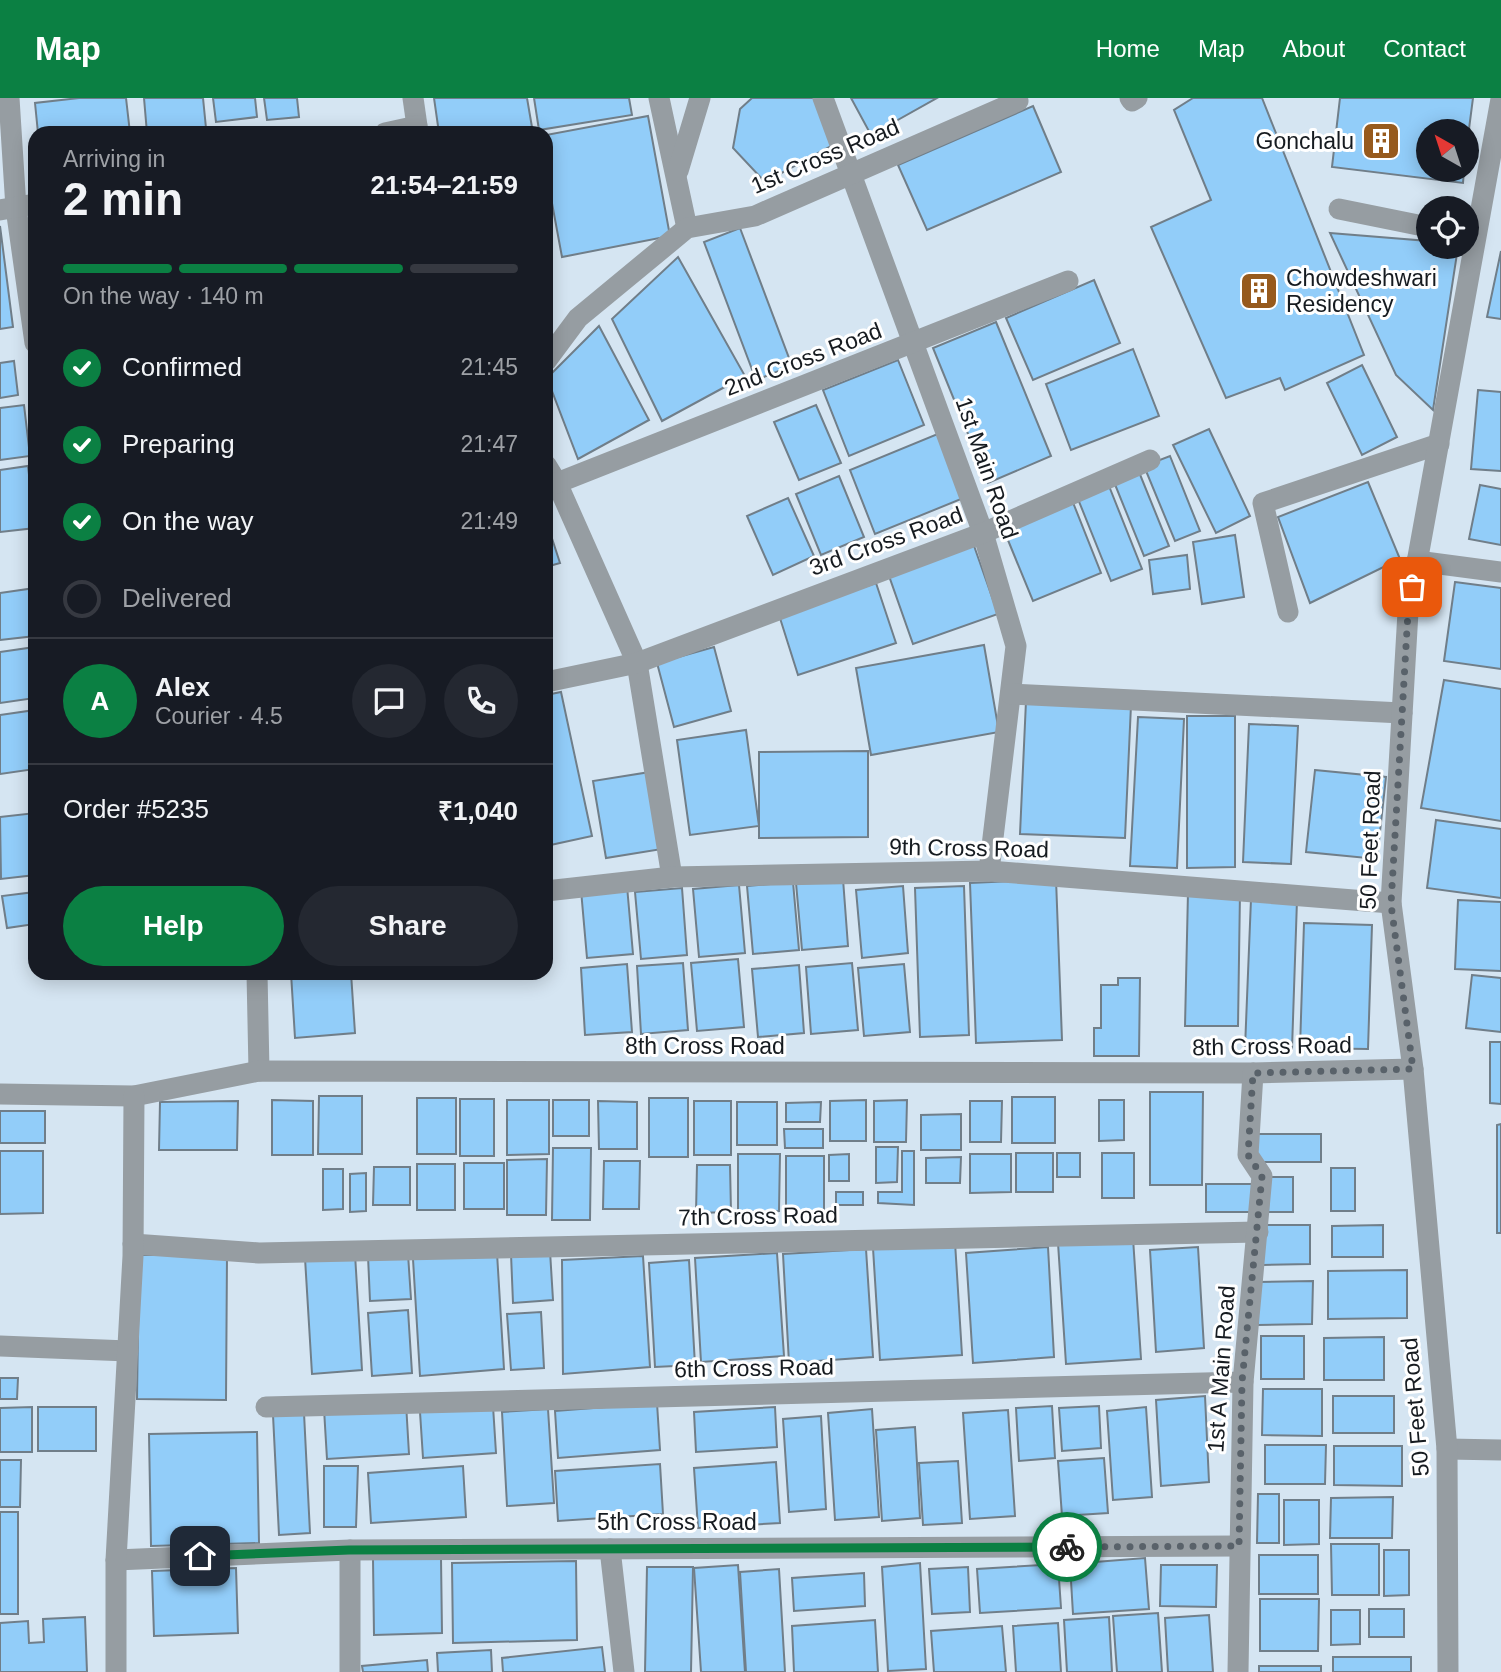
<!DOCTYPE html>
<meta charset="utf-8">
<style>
:root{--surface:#171b24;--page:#242831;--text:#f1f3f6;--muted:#9ea1a6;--line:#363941;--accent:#0b8043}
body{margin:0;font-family:Helvetica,sans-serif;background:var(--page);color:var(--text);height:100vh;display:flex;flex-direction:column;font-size:26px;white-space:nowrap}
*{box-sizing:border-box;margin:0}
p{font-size:23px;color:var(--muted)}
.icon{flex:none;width:38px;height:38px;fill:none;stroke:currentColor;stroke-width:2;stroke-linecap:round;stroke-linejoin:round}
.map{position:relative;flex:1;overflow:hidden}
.drawer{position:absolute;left:28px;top:28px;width:525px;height:854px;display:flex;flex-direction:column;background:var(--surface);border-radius:21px;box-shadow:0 4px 18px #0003}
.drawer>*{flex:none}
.needle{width:46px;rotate:321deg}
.controls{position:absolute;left:1416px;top:21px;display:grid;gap:14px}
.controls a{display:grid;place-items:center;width:63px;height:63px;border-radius:50%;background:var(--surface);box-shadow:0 4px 18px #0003;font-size:35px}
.pin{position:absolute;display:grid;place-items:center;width:60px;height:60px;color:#fff;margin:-30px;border-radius:14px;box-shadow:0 4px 10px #0006}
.courier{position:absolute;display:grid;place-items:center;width:70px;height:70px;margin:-35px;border:5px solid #0b8043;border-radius:50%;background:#fff;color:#222;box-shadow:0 2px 9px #0007}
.headline em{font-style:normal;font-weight:700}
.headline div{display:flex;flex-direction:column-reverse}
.headline{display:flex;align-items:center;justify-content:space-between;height:119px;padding:0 35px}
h1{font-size:46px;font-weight:700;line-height:52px}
.bar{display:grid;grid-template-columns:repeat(4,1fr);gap:10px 7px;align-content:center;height:84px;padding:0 35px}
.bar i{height:9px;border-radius:5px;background:var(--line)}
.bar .selected{background:var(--accent)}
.bar p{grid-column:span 4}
.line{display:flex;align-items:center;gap:18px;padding:0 35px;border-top:2px solid var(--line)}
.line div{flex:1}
.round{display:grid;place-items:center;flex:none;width:74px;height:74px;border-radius:37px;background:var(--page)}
ol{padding:0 35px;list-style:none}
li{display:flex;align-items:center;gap:21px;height:77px}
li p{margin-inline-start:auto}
li .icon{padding:7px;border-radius:50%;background:var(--accent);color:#fff;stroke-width:4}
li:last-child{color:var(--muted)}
li i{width:38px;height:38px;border:4px solid var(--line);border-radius:50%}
.primary-button{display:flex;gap:14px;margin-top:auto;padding:14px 35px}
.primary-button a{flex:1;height:80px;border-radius:42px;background:var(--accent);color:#fff;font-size:28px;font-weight:700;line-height:80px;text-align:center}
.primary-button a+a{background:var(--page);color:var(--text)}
header{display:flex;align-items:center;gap:42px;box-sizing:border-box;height:98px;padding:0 35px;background:var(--accent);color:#fff}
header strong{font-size:33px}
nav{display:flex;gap:38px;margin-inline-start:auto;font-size:24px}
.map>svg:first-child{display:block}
</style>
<header>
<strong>Map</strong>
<nav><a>Home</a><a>Map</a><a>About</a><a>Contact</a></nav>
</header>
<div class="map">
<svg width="1501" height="1574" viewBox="0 0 1501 1574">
<rect width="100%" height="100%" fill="#d5e5f2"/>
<!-- building -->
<g fill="#92cdf9" stroke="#707e89" stroke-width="2">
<path d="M79,0h47l4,35h-92l-3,-30z"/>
<path d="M144,0h59l3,30 -59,5z"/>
<path d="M213,0h42l2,19 -41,5z"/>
<path d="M264,0h33l2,19 -32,3z"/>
<path d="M434,0h93l6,35h-94z"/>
<path d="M534,0h95l3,17 -93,15z"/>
<path d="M752,0h66l17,46 -70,38 -32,-34 7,-39z"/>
<path d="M851,0h86l-66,37z"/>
<path d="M1193,0h69l102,257 -79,35 -5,-12 -54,20 -75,-171 60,-27 -37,-90z"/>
<path d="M1340,0h133l-7,54v-21h-38v39h36l-1,13 -131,-16z"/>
<path d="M1033,8l28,66 -134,58 -29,-65z"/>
<path d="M648,18l22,120 -108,21 -16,-86v-36z"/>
<path d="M0,128l13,101 -13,2z"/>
<path d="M740,130l52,138 -36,14 -52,-138z"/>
<path d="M1330,135l98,8v6h30l-25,163 -37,-35z"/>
<path d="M1501,153v68l-14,-2z"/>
<path d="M678,159l67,119 -83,45 -50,-102z"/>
<path d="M1094,182l26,63 -87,37 -27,-62z"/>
<path d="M996,224l55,134 -63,27 -55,-135z"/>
<path d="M599,228l50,94 -71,39 -31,-81z"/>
<path d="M1133,251l26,67 -88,34 -25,-66z"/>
<path d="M898,262l26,65 -75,31 -26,-66z"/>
<path d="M14,263l4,34 -18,3v-35z"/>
<path d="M1362,267l35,72 -35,18 -35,-72z"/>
<path d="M1478,292l23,2v79l-30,-2z"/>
<path d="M24,307l6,51 -30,4v-52z"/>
<path d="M816,307l25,58 -42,17 -25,-58z"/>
<path d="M1209,331l41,87 -34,17 -43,-88z"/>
<path d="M940,335l26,64 -91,37 -25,-64z"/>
<path d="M1170,358l30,75 -25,10 -31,-75z"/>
<path d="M28,368l7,62 -35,4v-62z"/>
<path d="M1139,374l30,74 -25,10 -30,-74z"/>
<path d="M839,378l25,61 -43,18 -25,-61z"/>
<path d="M1368,384l32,77 -90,44 -32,-86z"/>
<path d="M1480,387l21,4v56l-32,-6z"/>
<path d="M1109,388l33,83 -31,12 -33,-82z"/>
<path d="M788,400l26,58 -41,19 -26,-59z"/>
<path d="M1072,402l29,73 -68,28 -30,-73z"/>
<path d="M546,422l14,43 -14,4z"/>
<path d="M1235,437l9,62 -42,7 -9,-62z"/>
<path d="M973,445l25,71 -85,30 -25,-71z"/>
<path d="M1187,457l3,34 -37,5 -4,-34z"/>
<path d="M1455,484l46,6v81l-57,-8z"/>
<path d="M876,485l20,60 -98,32 -19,-60z"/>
<path d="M35,490v48l-35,4v-47z"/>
<path d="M984,547l15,87 -128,23 -15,-87z"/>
<path d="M35,549v51l-35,5v-51z"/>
<path d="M714,549l17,64 -57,16 -17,-64z"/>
<path d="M1444,582l57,9v132l-80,-13z"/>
<path d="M561,594l31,144 -46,10v-151z"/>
<path d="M1026,603l105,4 -6,133 -105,-4z"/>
<path d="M35,612v59l-35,5v-59z"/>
<path d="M1187,618h48v151l-48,1z"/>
<path d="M1138,619l46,2 -7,149 -47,-2z"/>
<path d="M1249,626l49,2 -7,138 -48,-2z"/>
<path d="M746,632l13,96 -69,9 -13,-95z"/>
<path d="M868,653v86l-109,1v-86z"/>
<path d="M1315,672l71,7 -9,82 -71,-7z"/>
<path d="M650,674l12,77 -56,9 -13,-77z"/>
<path d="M35,715v62l-34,4 -1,-62z"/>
<path d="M1436,722l65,9v69l-74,-10z"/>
<path d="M843,781l5,67 -46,4 -6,-67z"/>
<path d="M1056,781l6,161 -86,3 -6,-160z"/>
<path d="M793,784l6,68 -46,4 -6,-68z"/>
<path d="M739,787l6,68 -46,4 -6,-68z"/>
<path d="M627,788l6,68 -46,4 -6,-68z"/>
<path d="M903,788l5,67 -46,5 -6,-68z"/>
<path d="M964,788l5,149 -49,2 -5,-149z"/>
<path d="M682,790l5,67 -46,4 -6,-67z"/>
<path d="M35,794v32l-28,4 -5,-32z"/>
<path d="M1188,794h52l-2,134h-53z"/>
<path d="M1251,801l46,1 -5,149 -47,-1z"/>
<path d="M1458,802l43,2v69l-46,-2z"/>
<path d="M1304,825l68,2 -4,124 -68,-1z"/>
<path d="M738,861l6,68 -47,4 -6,-68z"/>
<path d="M683,865l5,67 -47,4 -4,-68z"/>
<path d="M852,865l6,67 -47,4 -5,-67z"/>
<path d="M627,866l5,68 -47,3 -4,-67z"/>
<path d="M904,866l6,68 -46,4 -6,-68z"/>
<path d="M799,867l5,68 -46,4 -6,-68z"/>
<path d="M291,875h60l4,60 -60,5z"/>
<path d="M1472,877l29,3v54l-35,-4z"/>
<path d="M1118,880h22l-1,78h-45v-28h7v-43h17z"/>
<path d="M1490,944h11v62l-11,-1z"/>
<path d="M1150,994h53l-1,93h-52z"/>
<path d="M319,998h43v58h-44z"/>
<rect x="1012" y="999" width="43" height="46"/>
<rect x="417" y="1000" width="39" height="56"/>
<rect x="649" y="1000" width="39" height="59"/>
<rect x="460" y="1001" width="34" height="57"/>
<path d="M272,1002l41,1v54h-41z"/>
<path d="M507,1002h42v54l-42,1z"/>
<rect x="553" y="1002" width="36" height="36"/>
<path d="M866,1002v41h-36v-40z"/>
<path d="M907,1002l-1,42h-32v-41z"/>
<path d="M1099,1002h25v40l-25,1z"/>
<path d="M238,1003l-1,49h-78l1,-48z"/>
<path d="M598,1003l39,1v47h-38z"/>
<rect x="694" y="1003" width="37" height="54"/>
<path d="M970,1003h32l-1,41h-31z"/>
<rect x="737" y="1004" width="40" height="43"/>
<path d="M821,1004l-1,20h-34v-19z"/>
<rect x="0" y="1013" width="45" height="32"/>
<path d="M961,1016v36h-40v-35z"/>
<path d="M1501,1026v109h-4v-108z"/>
<path d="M784,1031h39v19h-38z"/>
<rect x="1256" y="1036" width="65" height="28"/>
<path d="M876,1049h22l-1,35 -21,1z"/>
<path d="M553,1050h38l-1,72h-38z"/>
<path d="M0,1053h43v62l-43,1z"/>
<path d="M902,1053h12v54l-36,-2v-11h24z"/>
<rect x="1016" y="1055" width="37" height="39"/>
<rect x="1057" y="1055" width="23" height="24"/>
<rect x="1102" y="1055" width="32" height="45"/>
<path d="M738,1056h42l-1,57 -41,1z"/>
<path d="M849,1056v27h-20v-26z"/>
<path d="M970,1056h41v38l-41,1z"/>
<rect x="786" y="1058" width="38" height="55"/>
<path d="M961,1059l-1,26h-34v-25z"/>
<path d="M547,1061l-1,56h-39v-55z"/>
<path d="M604,1063h36l-1,48h-36z"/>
<rect x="464" y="1065" width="40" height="46"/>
<rect x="417" y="1066" width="38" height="46"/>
<path d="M697,1067h33l1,47 -35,1z"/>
<path d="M374,1069h36v38h-37z"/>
<rect x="1331" y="1070" width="24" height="43"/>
<path d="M323,1071h20v40l-20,1z"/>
<path d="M366,1075v38l-16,1v-38z"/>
<path d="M1269,1079h24v35h-25z"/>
<rect x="1206" y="1086" width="53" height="28"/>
<rect x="836" y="1094" width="27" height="13"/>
<path d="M1263,1127h47v39l-47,1z"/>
<path d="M1383,1127v32h-51v-31z"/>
<path d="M1133,1140l8,121 -75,5 -8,-121z"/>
<path d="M955,1144l7,113 -82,5 -7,-112z"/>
<path d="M1048,1149l6,110 -81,6 -7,-110z"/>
<path d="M1198,1149l6,101 -48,4 -6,-102z"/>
<path d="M866,1151l7,108 -84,6 -6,-109z"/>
<path d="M550,1153l3,49 -40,3 -2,-49z"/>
<path d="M497,1155l7,116 -84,7 -7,-117z"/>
<path d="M777,1155l7,103 -83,6 -6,-104z"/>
<path d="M355,1156l7,116 -50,4 -7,-116z"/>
<path d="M408,1156l3,45 -41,2 -2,-45z"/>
<path d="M139,1157h88l-1,145 -89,-1z"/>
<path d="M643,1158l7,111 -87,7 -1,-114z"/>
<path d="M689,1162l6,105 -40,2 -6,-104z"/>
<path d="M1407,1172v48l-79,1v-48z"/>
<path d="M1313,1183l-1,43 -54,1v-43z"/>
<path d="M408,1212l4,63 -40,3 -4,-63z"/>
<path d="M541,1214l3,56 -33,2 -4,-56z"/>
<rect x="1261" y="1238" width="43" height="43"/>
<path d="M1384,1239v43h-60v-42z"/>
<path d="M0,1280h18l-1,21h-17z"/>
<path d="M1263,1291h59v47l-60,-1z"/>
<path d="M1205,1298l4,86 -48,4 -5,-86z"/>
<rect x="1333" y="1298" width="61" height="37"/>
<path d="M406,1305l3,51 -82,5 -3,-50z"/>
<path d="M657,1305l3,47 -102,8 -3,-47z"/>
<path d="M493,1308l3,47 -73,5 -3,-46z"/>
<path d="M1052,1308l3,52 -36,3 -3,-53z"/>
<path d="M1099,1308l2,42 -39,3 -3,-43z"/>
<path d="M32,1309v45h-32v-44z"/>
<rect x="38" y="1309" width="58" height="44"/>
<path d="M775,1309l2,40 -81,5 -2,-40z"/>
<path d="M1146,1309l6,90 -39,3 -6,-89z"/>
<path d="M548,1311l6,94 -47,3 -5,-94z"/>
<path d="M872,1311l7,108 -44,3 -7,-107z"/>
<path d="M1008,1312l7,106 -45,3 -7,-106z"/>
<path d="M304,1315l6,120 -31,2 -6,-120z"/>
<path d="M821,1318l5,93 -37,3 -6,-93z"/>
<path d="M915,1329l5,91 -38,3 -6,-91z"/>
<path d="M257,1334l2,111 -108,3 -2,-112z"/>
<path d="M1265,1347h61l-1,39h-60z"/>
<path d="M1334,1348h68v40l-68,-1z"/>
<path d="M1104,1360l4,55 -46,3 -4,-55z"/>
<path d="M0,1362h21l-1,47h-20z"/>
<path d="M958,1363l4,62 -39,2 -4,-62z"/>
<path d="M776,1364l4,61 -82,5 -4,-60z"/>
<path d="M660,1366l3,50 -105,7 -3,-50z"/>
<path d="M324,1368h34l-2,61h-32z"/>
<path d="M463,1368l3,51 -95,6 -3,-50z"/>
<path d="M1258,1396h21v49h-22z"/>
<path d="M1393,1399l-1,41h-62l1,-40z"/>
<path d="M1284,1402h35v44l-35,1z"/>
<rect x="0" y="1414" width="18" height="102"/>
<path d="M1331,1446h48v51h-47z"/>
<path d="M1384,1452h25v45l-25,1z"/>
<rect x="1259" y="1457" width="59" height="39"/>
<path d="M441,1460l1,75 -68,2 -1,-76z"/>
<path d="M1145,1460l4,51 -76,5 -3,-50z"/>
<path d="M576,1463l1,79 -124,3 -1,-80z"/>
<path d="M920,1465l6,106 -38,2 -6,-104z"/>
<path d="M1058,1466l3,44 -81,5 -3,-44z"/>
<path d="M738,1467l7,107h-44l-7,-104z"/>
<path d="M1161,1467h56l-1,42 -56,-1z"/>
<path d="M647,1469h46l-2,105h-46z"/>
<path d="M968,1469l2,45 -38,2 -3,-45z"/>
<path d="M236,1470l2,65 -84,3 -2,-65z"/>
<path d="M779,1471l6,103h-39l-6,-100z"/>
<path d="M864,1475l1,33 -71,5 -2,-33z"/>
<path d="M1260,1501h59l-1,52h-58z"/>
<rect x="1369" y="1511" width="35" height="28"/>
<path d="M1331,1512h29v34l-29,1z"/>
<path d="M1158,1515l4,59h-45l-4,-56z"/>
<path d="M1209,1517l4,57h-45l-3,-54z"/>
<path d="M85,1519l2,55h-87v-49l28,-2 1,22 15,-1 -1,-23z"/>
<path d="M1109,1519l3,55h-45l-3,-52z"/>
<path d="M875,1522l3,52h-84l-2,-46z"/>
<path d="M1058,1525l3,49h-45l-3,-46z"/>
<path d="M1002,1528l4,46h-72l-3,-41z"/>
<path d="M602,1549l3,25h-102l-1,-14z"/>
<path d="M491,1552l1,22h-54l-1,-19z"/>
<rect x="1333" y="1559" width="78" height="15"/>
<path d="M427,1562l1,12h-65l-1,-6z"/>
<rect x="1259" y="1568" width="62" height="6"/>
</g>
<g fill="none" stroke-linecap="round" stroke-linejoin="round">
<!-- minor -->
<g stroke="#969da2" stroke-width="21">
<path d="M9,0l7,110 19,135"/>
<path d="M413,0l5,35"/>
<path d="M659,0l28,130"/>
<path d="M823,0l160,435 33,113 -27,225"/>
<path d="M1130,0l2,3 5,-3"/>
<path d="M385,35l32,-7"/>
<path d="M678,73l22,-73"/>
<path d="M1339,111l89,18"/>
<path d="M0,112l35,-6"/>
<path d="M546,263l32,-43 109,-90 68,-12 263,-115"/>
<path d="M546,367l11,18 80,180 35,214"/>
<path d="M557,385l511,-202"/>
<path d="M1417,463l84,11"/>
<path d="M1288,514l-25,-109 176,-59"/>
<path d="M546,584l91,-19 346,-130 167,-73"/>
<path d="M1011,596l391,19"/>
<path d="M546,793l126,-14 317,-6 402,32"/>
<path d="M257,875l2,98"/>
<path d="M0,996l134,2 125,-25 994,2 160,-4"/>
<path d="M133,1146l126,9 999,-21"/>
<path d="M0,1248l128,5"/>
<path d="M266,1309l977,-25"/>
<path d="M1447,1351l54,1"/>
<path d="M610,1451l14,123"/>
<path d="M350,1452v122"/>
<path d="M116,1462l234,-10 889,-4"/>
<path d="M116,1574v-112l17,-304 1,-160"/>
<path d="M1238,1574l5,-290 19,-206 -14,-21 5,-82"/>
<path d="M1448,1574l-1,-223 -34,-380 -22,-166 17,-291 93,-513"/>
</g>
</g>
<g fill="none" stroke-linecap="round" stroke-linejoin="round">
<!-- done -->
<path stroke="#59626a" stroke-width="7" stroke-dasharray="0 12.6" d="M1067,1449l172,-1 3,-164 20,-206 -14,-21 5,-82 160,-4 -22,-165 17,-292 4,-25"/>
<!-- route -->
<path stroke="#0b8043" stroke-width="9" d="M200,1458l149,-6 718,-3"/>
</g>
<!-- icons -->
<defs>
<symbol id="building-square" viewBox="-11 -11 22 22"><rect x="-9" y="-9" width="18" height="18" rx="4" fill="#975a1d" stroke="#fff"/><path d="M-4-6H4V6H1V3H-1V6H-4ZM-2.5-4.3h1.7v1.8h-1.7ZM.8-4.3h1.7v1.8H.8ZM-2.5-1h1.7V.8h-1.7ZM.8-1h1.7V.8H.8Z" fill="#fff"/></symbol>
</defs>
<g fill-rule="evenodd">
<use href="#building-square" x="1359" y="21" width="44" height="44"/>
<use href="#building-square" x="1237" y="171" width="44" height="44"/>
</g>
<g text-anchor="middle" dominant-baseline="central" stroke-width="6" stroke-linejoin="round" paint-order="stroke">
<!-- poi labels -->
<g font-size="23" fill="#161b20" stroke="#fff" text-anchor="end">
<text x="1354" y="43">Gonchalu</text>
<text x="1286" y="180" text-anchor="start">Chowdeshwari<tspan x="1286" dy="26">Residency</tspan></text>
</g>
<!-- street labels -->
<g font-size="23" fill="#161b20" stroke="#fff">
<text transform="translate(825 58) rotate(-23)">1st Cross Road</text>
<text transform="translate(803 261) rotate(-21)">2nd Cross Road</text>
<text transform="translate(987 370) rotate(71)">1st Main Road</text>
<text transform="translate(886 443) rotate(-20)">3rd Cross Road</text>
<text transform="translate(1370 742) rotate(-88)">50 Feet Road</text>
<text transform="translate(969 750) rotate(1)">9th Cross Road</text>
<text x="705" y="948">8th Cross Road</text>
<text transform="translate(1272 948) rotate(-1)">8th Cross Road</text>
<text transform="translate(758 1118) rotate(-1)">7th Cross Road</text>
<text transform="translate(754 1270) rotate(-1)">6th Cross Road</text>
<text transform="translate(1221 1271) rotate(-86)">1st A Main Road</text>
<text transform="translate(1415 1309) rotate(-95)">50 Feet Road</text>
<text x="677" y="1424">5th Cross Road</text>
</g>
</g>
</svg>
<div class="controls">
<a><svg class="needle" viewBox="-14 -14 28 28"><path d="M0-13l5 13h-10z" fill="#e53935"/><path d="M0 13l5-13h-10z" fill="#9ea1a6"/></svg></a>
<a><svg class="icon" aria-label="locate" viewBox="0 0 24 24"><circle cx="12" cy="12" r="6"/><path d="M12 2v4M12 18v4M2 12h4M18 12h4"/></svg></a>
</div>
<div class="pin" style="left:1412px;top:489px;background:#ea580c"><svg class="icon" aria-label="bag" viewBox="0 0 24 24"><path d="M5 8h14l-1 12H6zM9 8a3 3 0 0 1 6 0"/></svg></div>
<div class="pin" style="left:200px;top:1458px;background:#1f2937"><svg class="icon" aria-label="home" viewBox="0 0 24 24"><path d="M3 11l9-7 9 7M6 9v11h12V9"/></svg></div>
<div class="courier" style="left:1067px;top:1449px"><svg class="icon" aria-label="bike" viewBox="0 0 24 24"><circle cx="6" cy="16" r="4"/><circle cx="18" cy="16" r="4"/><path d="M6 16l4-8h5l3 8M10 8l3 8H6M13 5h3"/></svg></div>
<section class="drawer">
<div class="headline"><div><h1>2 min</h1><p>Arriving in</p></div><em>21:54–21:59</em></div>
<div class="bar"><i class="selected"></i><i class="selected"></i><i class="selected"></i><i></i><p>On the way · 140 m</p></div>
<ol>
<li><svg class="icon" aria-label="check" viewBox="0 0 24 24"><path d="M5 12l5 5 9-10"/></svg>Confirmed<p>21:45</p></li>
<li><svg class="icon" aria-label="check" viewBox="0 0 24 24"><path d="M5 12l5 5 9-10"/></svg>Preparing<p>21:47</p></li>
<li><svg class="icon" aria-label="check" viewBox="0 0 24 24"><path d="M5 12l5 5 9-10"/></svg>On the way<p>21:49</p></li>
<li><i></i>Delivered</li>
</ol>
<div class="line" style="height:126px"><b class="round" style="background:var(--accent);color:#fff">A</b><div><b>Alex</b><p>Courier · 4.5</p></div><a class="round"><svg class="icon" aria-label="chat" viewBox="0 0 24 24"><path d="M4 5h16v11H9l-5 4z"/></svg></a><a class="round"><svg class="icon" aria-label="phone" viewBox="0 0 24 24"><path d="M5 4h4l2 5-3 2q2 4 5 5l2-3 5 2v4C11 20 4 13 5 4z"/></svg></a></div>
<div class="line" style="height:91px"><div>Order #5235</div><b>₹1,040</b></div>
<div class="primary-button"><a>Help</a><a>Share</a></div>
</section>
</div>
